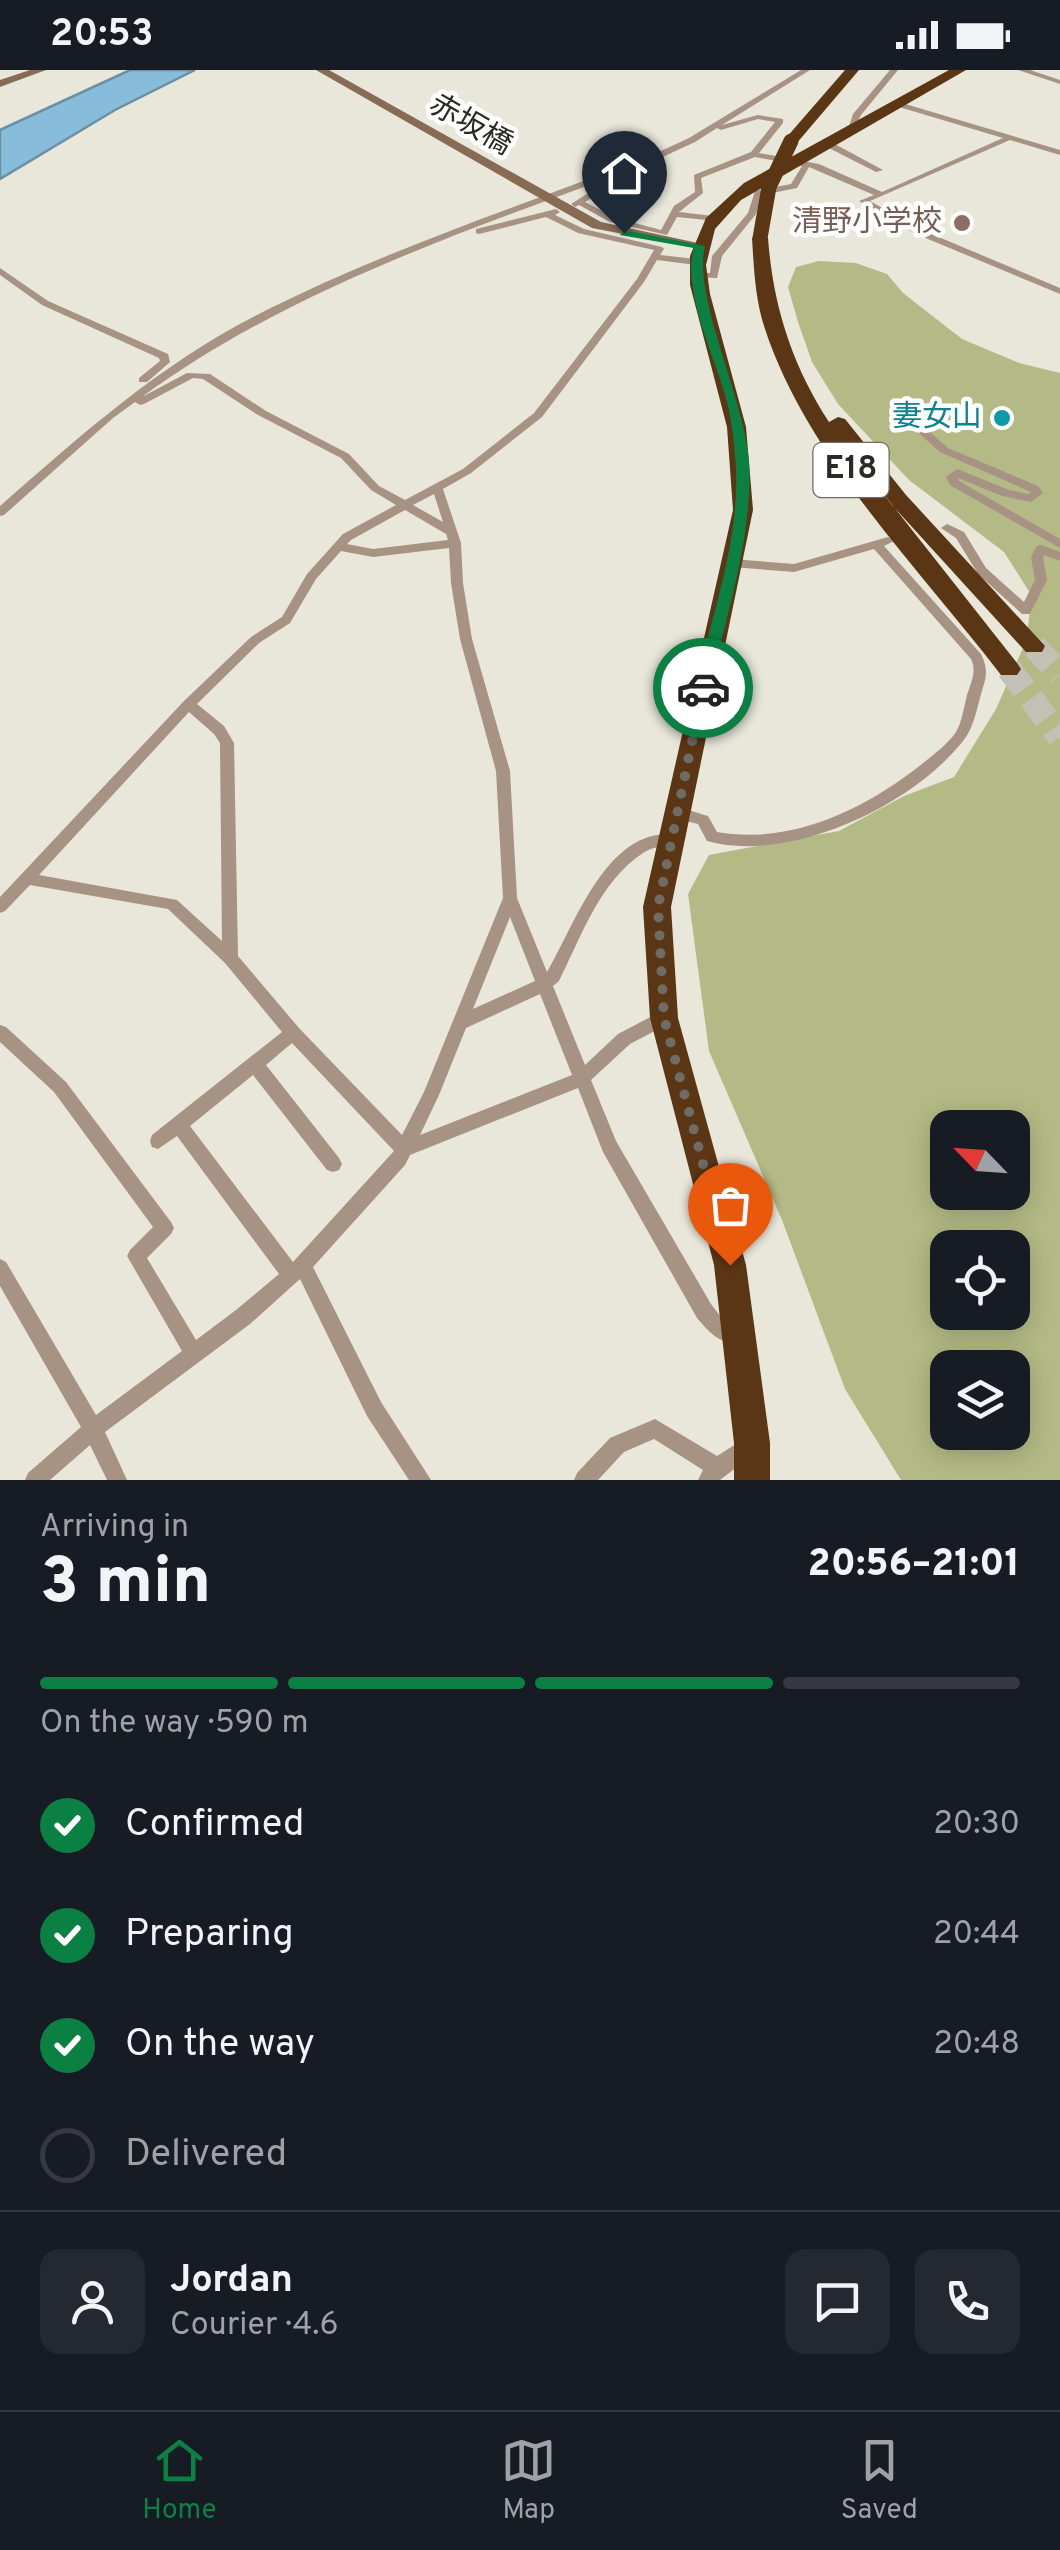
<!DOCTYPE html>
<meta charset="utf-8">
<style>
:root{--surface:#171b24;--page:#242831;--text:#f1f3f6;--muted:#9ea1a6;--line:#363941;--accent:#0b8043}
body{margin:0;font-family:Overpass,"Noto Sans JP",sans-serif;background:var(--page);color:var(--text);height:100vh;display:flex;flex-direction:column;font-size:38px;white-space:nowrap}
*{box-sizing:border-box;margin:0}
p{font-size:32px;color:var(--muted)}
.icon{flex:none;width:55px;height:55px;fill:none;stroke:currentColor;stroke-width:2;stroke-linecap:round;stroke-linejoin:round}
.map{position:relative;height:1410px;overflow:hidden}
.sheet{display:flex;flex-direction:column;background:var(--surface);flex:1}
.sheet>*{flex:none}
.needle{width:65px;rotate:295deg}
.fabs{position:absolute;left:930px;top:1040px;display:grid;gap:20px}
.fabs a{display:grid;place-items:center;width:100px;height:100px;border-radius:20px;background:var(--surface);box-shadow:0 5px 25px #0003;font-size:50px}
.pin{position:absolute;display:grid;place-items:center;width:85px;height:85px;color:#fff;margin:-102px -42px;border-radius:50% 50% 50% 0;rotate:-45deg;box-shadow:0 0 10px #0007}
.pin .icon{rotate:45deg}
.courier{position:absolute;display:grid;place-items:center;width:100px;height:100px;margin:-50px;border:8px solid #0b8043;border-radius:50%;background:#fff;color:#222;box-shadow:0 2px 12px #0007}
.summary em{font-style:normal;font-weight:800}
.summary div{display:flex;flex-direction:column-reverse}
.summary{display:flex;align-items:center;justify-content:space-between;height:170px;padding:0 40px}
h1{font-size:65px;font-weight:800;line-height:75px}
.bar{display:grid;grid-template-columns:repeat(4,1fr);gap:15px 10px;align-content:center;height:120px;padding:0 40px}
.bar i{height:12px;border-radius:8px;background:var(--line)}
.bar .current{background:var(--accent)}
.bar p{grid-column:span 4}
.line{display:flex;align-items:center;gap:25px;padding:0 40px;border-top:2px solid var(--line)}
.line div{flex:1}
.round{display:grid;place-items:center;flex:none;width:105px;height:105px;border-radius:20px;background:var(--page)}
ol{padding:0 40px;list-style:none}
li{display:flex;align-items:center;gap:30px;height:110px}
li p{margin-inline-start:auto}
li .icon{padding:10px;border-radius:50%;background:var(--accent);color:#fff;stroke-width:4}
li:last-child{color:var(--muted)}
li i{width:55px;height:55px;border:5px solid var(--line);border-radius:50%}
.status{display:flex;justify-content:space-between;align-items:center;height:70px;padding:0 50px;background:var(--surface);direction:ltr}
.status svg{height:28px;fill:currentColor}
.tab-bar{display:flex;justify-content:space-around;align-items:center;height:140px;border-top:2px solid var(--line);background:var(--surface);font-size:28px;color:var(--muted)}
.tab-bar a{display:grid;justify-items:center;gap:5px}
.tab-bar .current{color:var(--accent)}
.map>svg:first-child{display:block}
</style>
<div class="status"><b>20:53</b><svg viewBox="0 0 49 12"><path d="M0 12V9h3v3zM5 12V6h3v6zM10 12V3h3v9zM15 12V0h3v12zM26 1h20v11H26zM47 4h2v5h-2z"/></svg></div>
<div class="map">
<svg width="1060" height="1410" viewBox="0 0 1060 1410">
<rect width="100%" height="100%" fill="#e9e7da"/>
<!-- forest -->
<path fill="#b4ba85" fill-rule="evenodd" d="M819,191l37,2 31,11 16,19 59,46 57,24 41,10v1107h-159l-56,-91 -63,-169 -73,-169 -21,-157 21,-39 130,-24 65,-35 50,-19 42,-68 30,-68 6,-45 -28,-44 -95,-72 -71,-76 -26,-42 -14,-40 -10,-35 8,-20zM948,1058h64v64h-64zM948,1178h64v64h-64zM948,1298h64v64h-64z"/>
<!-- water -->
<path fill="#87bcdb" stroke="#6b90a4" stroke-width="2.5" d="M130,0h65l-80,40 -115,69v-49z"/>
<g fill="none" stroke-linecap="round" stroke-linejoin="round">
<!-- highway-tunnel -->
<g stroke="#c3c1b6" stroke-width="25" stroke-dasharray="25 12" stroke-linecap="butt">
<path d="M1034,576l26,28"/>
<path d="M1009,599l51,68"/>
</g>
<!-- street -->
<g fill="#a79384" fill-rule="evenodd">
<path d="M801,0h9l-88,55 36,-10 25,4v4l-24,30 60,11 63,28 121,-54 -104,-31 -1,-2 4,-2 158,47v5l-50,-15 -140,61 52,29 138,58v6l-144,-60 -57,-33 15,-6 -65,-28 -12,21 -35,7 -6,19 -34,42 -5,22 -23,-1v-4h16l2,-17 36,-43 7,-22 36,-7 11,-18 -47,-9 -54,21 2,15 -24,19 34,4 4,3 -1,2 -39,-4 -10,18 -57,-13 -31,-17 -4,2 -4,-3 46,-29h6v4l-38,23 31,16 45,12 13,-24 21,-14 -1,-17 57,-23 24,-30 -17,-3 -37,11 -4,-2 -22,14 -41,19c-175,66 -359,124 -512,236l45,-24 23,1 56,37 83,43 30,32 26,14 58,-31 71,-56 103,-134 17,-29 -76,-17 -32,-16 -67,17 -3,-1v-4l80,-20 4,3 -5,3 29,14 78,18 2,2 -4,6 36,4 5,3 -5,3 -39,-5 -13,22 -102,135 -71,56 -28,16 18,54 2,40 9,56 38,132 7,127 30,74c27,-45 60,-146 127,-137l2,4 -2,4c-10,3 -22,4 -31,10 -43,28 -62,84 -84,128l-6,5 32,79 33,-31 40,-21 6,-2 6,2 2,5 -2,5 -40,21 -39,36 25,61 95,163 13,17 21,5 2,7 -2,7c-24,7 -34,-6 -48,-22l-94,-166 -25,-64 -168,67 -5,10 -92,102 68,135 50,78h-22l-42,-64 -67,-137 -50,45 -145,108 22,48h-20l-17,-35 -40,35h-25l3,-7 53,-46 -81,-141v-27l6,3 90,153 86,-64 -55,-95 3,-6 23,-23 -99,-135 -54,-50v-17l6,2 60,55 105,140 3,6 -3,6 -24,24 49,82 40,-30 43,-36 -102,-138 -19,13 -6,-2 -2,-6 2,-6 130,-103 -57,-69 -57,-54 -138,-24 -25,26 -5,2v-16l184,-196 67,-64 31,-20 25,-43 36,-40 53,-29 -25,-15 -30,-32 -83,-43 -55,-36 -10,-1 -49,26 -4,1 -5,-3 -22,16 -109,97 -4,1v-10c81,-71 158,-140 255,-190 125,-64 261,-109 393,-159l41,-19zM434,424l9,28 -30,-17zM405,440l41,24 2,6 -75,9 -26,-5 4,-4zM449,478l2,35 9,56 36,132 7,127 -79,194 -22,43 -103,-107 -61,-72 -4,-213 -10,-17 -27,-22 62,-61 31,-20 26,-44 25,-28 32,6zM189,642l25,22 6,9 2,198 -45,-41 -138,-25zM510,847l25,64 -62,28zM540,924l32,81 -152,60 19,-40 27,-67zM292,973l102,108 -101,111 -103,-136 63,-51 74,95 6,2 6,-2 3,-6 -3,-6 -73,-93z"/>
<path d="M890,0h8l-37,45 -8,18h-6l6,-19z"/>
<path d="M1018,0h12l30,10v4z"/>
<path d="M825,72h6l52,28 -7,2 -51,-26z"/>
<path d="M0,198l48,33 120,53 2,8 -23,20h-8v-4l21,-17 -1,-3 -117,-53 -42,-30z"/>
<path d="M905,331l5,3 10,19 28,25 90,38 5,7 -12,9 -29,-6 -44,-18 1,3 101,58v9l-110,-63 -4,-8 11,-8 52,21 20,4 2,-2 -91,-40 -28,-25 -12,-23z"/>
<path d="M947,454l17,8 22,36 38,34 11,-22 -4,-23 6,-11 4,-1 19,7v9l-16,-6 -1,2 4,23 -17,34h-8l-44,-40 -22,-36 -15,-10z"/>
<path d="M888,467l6,4 -10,5 97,108c9,19 4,25 -1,44 -4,14 -7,31 -17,43 -51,65 -174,123 -256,100l-9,-17 -28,-7 -2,-4 2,-4c11,-3 27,4 38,7l9,16c74,13 147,-22 205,-68 11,-9 26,-20 34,-32 6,-10 8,-25 11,-37 4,-13 10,-23 4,-36l-97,-110 -80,23 -62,-5 -6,-4 6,-4 62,5z"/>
<path d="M655,1349l62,37 30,-19 7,3 3,7 -3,7 -34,26h-22l5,-10 -49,-31 -30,13 -26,28h-24l3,-7 33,-35z"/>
</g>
<!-- secondary -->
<g fill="#876b55" fill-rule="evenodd">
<path d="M30,0h16l-46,17v-7z"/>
<path d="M316,0h13l272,152 106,23 -7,4 -108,-21z"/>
</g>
<!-- highway -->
<g fill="#5b3614" fill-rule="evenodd">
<path d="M845,0h14l-63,74h-10v-6z"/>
<path d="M949,0h17l-225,130 -26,29 -9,36 4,29 36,133 7,83 -82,397 7,111 68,247 24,178v37h-36v-37l-20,-178 -64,-247 -7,-111 90,-397 -6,-83 -37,-142v-29l16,-38 38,-35z"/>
<path d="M760,163l8,5c5,68 24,127 61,184l9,-5 7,2 61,76 139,151 -3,6h-16l-134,-147 -58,-74 183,232 4,6 -4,6h-16c-81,-106 -194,-218 -236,-346 -10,-30 -11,-60 -13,-91z"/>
</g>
<!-- highway-bridge -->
<path stroke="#5b3614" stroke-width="15" d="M760,168l9,-51 22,-46"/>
</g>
<!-- route -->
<path fill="#0b8043" d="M624,160l81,16c-13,50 40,154 44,216 4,75 -23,153 -39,226l-7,6 -8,-6c17,-74 48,-156 40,-232 -1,-15 -3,-31 -6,-46 -10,-46 -48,-116 -35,-162l-74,-13z"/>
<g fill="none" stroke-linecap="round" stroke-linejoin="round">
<!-- done -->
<path stroke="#6e6c64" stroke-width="10" stroke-dasharray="0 18" d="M703,618l-45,219 6,111 66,247"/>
</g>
<!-- markers -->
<circle fill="#8d6e63" stroke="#fff" stroke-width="4" cx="962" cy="153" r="10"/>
<circle fill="#0f9aa8" stroke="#fff" stroke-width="4" cx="1002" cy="348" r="10"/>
<g text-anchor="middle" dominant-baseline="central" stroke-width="9" stroke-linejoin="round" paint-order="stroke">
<!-- far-street labels -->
<g font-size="30" fill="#2b2a25" stroke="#fff">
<text transform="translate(470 56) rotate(30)">赤坂橋</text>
</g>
<!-- far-education labels -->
<g font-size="30" fill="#785e54" stroke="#fff" text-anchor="end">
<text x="942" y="153">清野小学校</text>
</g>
<!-- far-culture labels -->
<g font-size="30" fill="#0d838f" stroke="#fff" text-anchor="end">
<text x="982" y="348">妻女山</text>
</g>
<!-- shield labels -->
<rect fill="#fff" stroke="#6b6a66" stroke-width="2.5" x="813.5" y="373" width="75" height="54" rx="8"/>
<g font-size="32" font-weight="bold" fill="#2b2a25">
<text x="851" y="400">E18</text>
</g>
</g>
</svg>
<div class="fabs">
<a><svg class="needle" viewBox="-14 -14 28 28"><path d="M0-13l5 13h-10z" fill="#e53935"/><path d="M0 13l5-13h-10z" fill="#9ea1a6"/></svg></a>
<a><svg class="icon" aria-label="locate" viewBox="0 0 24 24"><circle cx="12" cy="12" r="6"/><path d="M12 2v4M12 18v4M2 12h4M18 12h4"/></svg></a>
<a><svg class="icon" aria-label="layers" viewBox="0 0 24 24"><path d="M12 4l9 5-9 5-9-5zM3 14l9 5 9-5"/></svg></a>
</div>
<div class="pin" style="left:730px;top:1195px;background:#ea580c"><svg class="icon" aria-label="bag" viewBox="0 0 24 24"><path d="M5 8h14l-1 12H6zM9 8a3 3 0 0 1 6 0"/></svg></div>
<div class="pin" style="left:624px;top:163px;background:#1f2937"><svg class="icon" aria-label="home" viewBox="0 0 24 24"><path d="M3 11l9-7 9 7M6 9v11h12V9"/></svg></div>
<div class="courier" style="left:703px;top:618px"><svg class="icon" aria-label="car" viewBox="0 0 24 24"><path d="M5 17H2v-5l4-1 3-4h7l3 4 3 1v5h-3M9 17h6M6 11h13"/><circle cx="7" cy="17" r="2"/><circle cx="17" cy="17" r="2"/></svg></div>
</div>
<section class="sheet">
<div class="summary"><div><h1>3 min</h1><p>Arriving in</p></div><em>20:56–21:01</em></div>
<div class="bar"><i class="current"></i><i class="current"></i><i class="current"></i><i></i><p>On the way · 590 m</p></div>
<ol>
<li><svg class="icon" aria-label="check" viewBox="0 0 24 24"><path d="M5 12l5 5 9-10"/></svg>Confirmed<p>20:30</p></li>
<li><svg class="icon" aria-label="check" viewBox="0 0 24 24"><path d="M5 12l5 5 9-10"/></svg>Preparing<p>20:44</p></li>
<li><svg class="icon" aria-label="check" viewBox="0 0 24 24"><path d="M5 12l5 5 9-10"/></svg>On the way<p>20:48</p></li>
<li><i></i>Delivered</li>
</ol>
<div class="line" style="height:180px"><a class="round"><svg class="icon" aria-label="person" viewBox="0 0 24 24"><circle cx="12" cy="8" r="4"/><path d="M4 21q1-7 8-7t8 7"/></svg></a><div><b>Jordan</b><p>Courier · 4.6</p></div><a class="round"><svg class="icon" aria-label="chat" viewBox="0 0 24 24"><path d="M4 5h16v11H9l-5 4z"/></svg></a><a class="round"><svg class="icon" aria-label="phone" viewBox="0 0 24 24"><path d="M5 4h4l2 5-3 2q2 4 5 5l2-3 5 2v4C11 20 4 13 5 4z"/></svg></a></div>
</section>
<nav class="tab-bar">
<a class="current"><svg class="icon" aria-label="home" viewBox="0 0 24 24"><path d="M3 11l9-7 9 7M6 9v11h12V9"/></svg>Home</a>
<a><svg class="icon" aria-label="map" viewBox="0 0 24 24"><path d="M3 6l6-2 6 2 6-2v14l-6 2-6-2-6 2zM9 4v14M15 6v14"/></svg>Map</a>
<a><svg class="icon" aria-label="saved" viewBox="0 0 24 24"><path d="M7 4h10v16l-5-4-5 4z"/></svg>Saved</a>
</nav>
